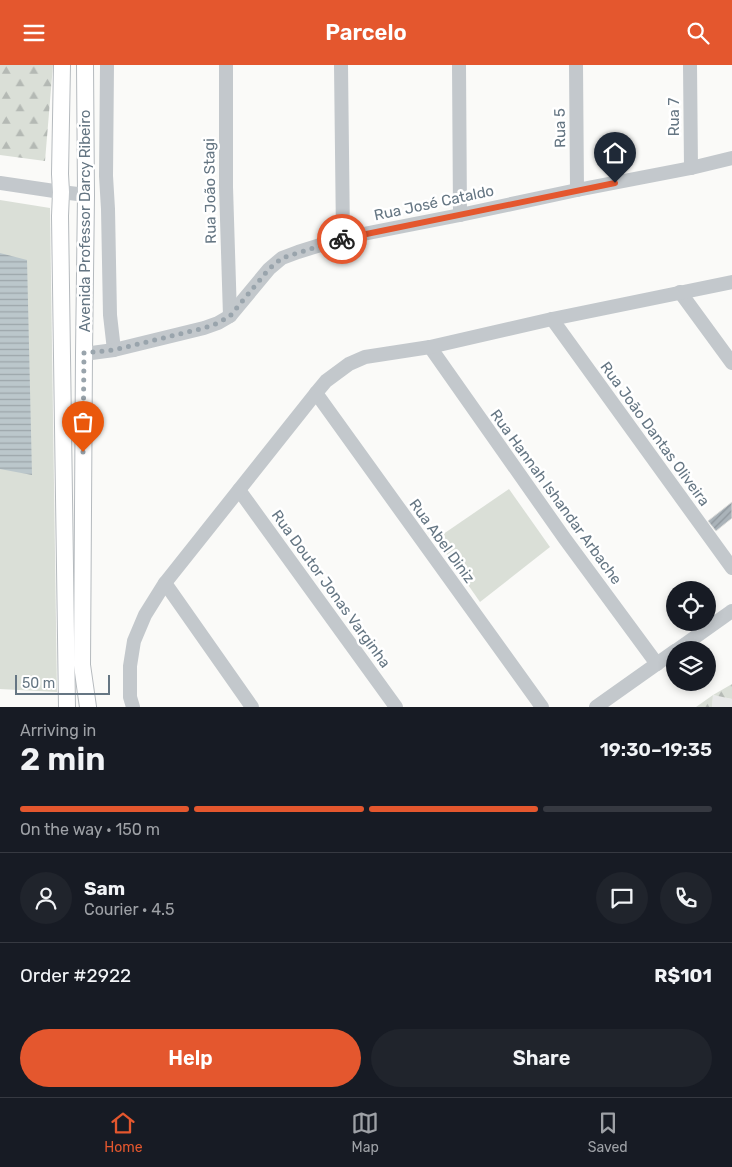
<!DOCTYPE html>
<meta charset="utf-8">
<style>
:root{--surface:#171b24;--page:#20242c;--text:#f1f3f6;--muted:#9ea1a6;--line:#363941;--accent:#e4572e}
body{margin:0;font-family:Rubik,sans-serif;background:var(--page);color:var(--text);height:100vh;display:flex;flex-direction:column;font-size:19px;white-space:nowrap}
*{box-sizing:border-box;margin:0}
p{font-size:16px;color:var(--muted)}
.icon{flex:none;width:28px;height:28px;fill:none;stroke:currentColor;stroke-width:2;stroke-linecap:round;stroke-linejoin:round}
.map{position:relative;height:642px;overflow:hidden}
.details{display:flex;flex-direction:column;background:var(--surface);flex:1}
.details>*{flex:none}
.buttons{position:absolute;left:666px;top:516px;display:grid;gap:10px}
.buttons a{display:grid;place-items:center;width:50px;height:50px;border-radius:50%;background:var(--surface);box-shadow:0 2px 8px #0003;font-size:25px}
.scale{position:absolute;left:15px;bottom:12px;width:95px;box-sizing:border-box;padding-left:5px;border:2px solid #657683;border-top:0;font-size:14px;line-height:18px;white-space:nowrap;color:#657683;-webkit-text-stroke:4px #fff;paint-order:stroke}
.pin{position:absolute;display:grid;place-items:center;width:42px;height:42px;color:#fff;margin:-51px -21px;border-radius:50% 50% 50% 0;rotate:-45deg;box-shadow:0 0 5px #0007}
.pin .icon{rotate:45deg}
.courier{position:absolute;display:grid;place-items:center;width:50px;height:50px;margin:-25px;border:4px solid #e4572e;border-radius:50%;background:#fff;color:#222;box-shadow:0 1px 6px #0007}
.head em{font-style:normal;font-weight:600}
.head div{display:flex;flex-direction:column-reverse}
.head{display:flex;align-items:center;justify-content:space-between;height:85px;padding:0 20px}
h1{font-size:32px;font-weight:600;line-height:38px}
.bar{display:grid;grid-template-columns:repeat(4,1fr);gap:8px 5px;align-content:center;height:60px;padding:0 20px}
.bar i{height:6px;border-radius:4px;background:var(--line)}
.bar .on{background:var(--accent)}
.bar p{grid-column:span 4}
.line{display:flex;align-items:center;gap:12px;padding:0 20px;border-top:1px solid var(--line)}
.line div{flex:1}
.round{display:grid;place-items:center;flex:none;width:52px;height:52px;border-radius:26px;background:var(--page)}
.cta{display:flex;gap:10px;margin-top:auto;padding:10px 20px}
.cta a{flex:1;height:58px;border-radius:30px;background:var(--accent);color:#fff;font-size:20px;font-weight:600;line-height:58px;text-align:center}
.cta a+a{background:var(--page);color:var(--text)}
header{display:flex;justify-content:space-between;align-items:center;height:65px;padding:0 20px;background:var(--accent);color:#fff;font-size:22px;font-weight:600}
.tab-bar{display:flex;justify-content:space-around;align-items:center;height:70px;border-top:1px solid var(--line);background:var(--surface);font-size:14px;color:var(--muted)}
.tab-bar a{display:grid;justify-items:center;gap:2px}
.tab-bar .on{color:var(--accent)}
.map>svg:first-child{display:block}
</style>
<header><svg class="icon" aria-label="menu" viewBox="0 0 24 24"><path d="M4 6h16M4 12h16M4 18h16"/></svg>Parcelo<svg class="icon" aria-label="search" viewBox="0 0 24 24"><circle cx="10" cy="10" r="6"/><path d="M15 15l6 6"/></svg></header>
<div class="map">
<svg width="732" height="642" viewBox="0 0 732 642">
<defs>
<pattern id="forest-firs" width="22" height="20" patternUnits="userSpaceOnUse" patternTransform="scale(1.25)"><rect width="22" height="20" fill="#dadfd7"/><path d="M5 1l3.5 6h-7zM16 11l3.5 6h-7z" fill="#b4b9b4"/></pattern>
<pattern id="water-rules" width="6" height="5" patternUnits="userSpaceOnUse" patternTransform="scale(1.25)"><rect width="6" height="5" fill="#bbc7cb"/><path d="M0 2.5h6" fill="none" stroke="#9ca6aa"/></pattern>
<pattern id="building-hatch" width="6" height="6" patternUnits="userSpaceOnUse" patternTransform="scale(1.25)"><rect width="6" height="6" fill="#aab3b9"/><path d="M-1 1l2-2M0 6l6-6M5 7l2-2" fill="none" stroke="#8e969c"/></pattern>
</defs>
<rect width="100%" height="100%" fill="#fafaf8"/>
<!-- built -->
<path fill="#e8e9e9" d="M713,630l19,4v8h-20z"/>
<!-- forest -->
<g fill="url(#forest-firs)">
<path d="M0,0h53l-8,96 -45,-6z"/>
<path d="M732,619v15l-19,-4 -1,12h-16l17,-12z"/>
</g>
<!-- green -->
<g fill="#dadfd7">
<path d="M0,135l50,8 7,484 -57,-3z"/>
<path d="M509,424l41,58 -70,55 -44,-63z"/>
</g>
<!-- water -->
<path fill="url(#water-rules)" d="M0,188l27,7 5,215 -32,-6z"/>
<!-- building -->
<path fill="url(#building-hatch)" stroke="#dcdcda" d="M732,437v16l-16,13 -8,-10z"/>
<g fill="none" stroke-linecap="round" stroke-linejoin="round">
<defs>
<g id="major">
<path d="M62,0l-2,109 1,18 -1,24 7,491"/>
<path d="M85,0l1,130 -2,159 -2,311 6,42"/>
</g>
</defs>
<!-- major casing -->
<use href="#major" stroke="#b5babe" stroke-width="18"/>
<!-- minor -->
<g stroke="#c3c8cc" stroke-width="14">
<path d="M107,0l-1,111 2,33 2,106 4,35"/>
<path d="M226,0v122l4,129"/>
<path d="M341,0l2,173"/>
<path d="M459,0l1,150"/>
<path d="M576,0l1,125"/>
<path d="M690,0l1,103"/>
<path d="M0,118l61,9 25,3"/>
<path d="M680,227l52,71"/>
<path d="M552,254l180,249"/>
<path d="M430,282l135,192 92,125"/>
<path d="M84,289l30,-4 90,-22 14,-5 12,-7 39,-47 13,-11 16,-6 45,-14 117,-23 117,-25 114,-22 41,-10"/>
<path d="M316,328l226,314"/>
<path d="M239,425l157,217"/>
<path d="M165,518l87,124"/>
<path d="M677,585l55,-39"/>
<path d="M133,642l-3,-10v-31l4,-25 11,-26 20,-32 151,-190 10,-12 23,-17 16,-7 65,-10 122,-28 180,-37"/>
<path d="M596,642l79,-56"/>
</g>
<!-- major -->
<use href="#major" stroke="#fff" stroke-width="16"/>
</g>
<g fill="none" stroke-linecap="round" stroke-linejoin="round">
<!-- done -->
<path stroke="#99a4ac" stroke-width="5" stroke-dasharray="0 9" d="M83,387l1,-99 30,-3 90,-22 14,-5 12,-7 39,-47 13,-11 60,-19"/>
<!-- route -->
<path stroke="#e4572e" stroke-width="6" d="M342,174l273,-56"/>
</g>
<g text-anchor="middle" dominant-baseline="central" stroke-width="5" stroke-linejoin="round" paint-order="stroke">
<!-- street labels -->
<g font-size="15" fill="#657683" stroke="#fff">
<text transform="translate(674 52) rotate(-90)">Rua 7</text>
<text transform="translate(560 63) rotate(-91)">Rua 5</text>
<text transform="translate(210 126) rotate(-91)">Rua João Stagi</text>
<text transform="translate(434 138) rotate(-12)">Rua José Cataldo</text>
<text transform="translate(85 156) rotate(-90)">Avenida Professor Darcy Ribeiro</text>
<text transform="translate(655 369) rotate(54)">Rua João Dantas Oliveira</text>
<text transform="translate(556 432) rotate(54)">Rua Hannah Ishandar Arbache</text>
<text transform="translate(442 476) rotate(54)">Rua Abel Diniz</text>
<text transform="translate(331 524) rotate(54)">Rua Doutor Jonas Varginha</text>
</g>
</g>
</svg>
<div class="buttons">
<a><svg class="icon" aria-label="locate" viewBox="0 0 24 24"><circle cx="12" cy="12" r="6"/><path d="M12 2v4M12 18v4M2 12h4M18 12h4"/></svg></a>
<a><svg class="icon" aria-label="layers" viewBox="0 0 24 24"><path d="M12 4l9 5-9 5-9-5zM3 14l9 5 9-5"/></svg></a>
</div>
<div class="scale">50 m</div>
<div class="pin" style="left:83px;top:387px;background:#ea580c"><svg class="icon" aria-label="bag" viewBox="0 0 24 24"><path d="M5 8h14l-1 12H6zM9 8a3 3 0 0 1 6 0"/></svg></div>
<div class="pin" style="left:615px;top:118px;background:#1f2937"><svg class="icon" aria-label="home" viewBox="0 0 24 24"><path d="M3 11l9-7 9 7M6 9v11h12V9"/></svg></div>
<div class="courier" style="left:342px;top:174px"><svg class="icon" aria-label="bike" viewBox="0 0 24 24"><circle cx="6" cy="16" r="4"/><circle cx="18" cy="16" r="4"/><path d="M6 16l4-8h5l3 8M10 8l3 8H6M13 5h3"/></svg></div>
</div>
<section class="details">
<div class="head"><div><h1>2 min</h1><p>Arriving in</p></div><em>19:30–19:35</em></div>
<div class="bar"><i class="on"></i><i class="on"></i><i class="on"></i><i></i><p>On the way · 150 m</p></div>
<div class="line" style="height:90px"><a class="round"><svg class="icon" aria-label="person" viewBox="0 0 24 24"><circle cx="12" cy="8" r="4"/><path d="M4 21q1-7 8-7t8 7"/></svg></a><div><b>Sam</b><p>Courier · 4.5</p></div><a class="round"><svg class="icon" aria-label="chat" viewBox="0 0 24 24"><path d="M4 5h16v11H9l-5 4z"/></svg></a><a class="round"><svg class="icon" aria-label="phone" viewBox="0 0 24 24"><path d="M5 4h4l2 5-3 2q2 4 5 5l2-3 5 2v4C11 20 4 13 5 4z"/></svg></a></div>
<div class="line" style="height:65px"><div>Order #2922</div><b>R$101</b></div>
<div class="cta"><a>Help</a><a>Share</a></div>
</section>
<nav class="tab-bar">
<a class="on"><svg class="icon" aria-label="home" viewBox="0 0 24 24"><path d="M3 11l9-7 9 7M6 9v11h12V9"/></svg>Home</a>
<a><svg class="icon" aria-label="map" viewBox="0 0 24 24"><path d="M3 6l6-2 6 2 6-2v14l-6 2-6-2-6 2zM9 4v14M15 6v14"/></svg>Map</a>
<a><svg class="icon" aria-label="saved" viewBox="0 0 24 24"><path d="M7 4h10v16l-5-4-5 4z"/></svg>Saved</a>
</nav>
